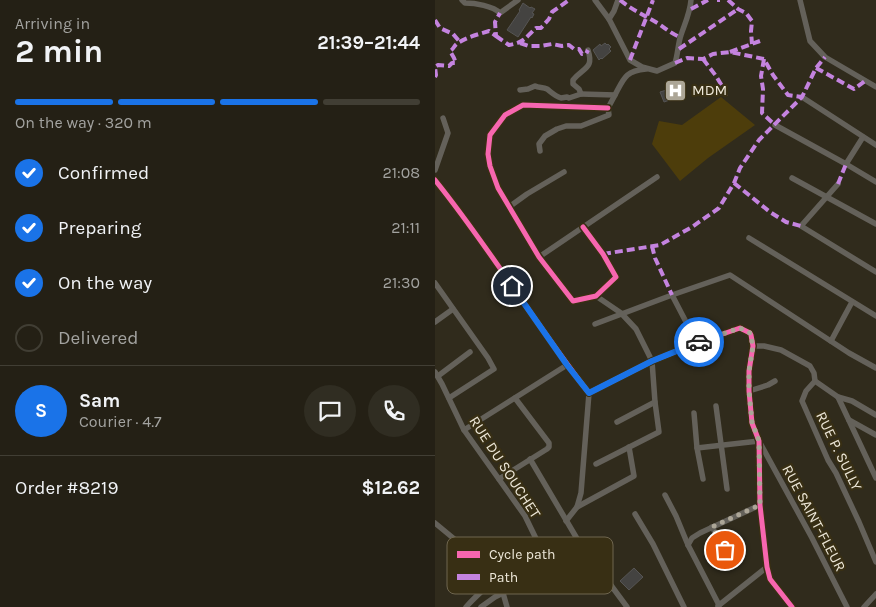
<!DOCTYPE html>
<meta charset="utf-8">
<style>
:root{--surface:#242015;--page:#302d22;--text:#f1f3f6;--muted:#a3a3a0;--line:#413e34;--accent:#1a73e8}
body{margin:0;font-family:Karla,sans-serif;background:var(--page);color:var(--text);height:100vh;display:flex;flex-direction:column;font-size:19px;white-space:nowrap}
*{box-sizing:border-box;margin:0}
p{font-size:16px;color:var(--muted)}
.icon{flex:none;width:28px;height:28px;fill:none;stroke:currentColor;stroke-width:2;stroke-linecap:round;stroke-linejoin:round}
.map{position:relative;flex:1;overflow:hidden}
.panel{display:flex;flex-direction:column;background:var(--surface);width:435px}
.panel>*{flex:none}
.pin{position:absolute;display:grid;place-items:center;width:42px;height:42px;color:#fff;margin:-21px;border:2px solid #fff;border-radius:50%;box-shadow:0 1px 5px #0007}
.courier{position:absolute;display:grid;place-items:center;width:50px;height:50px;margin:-25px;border:4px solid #1a73e8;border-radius:50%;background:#fff;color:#222;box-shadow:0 1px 6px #0007}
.overview em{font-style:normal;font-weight:700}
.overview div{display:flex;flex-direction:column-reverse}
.overview{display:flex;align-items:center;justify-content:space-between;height:85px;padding:0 15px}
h1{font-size:32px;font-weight:700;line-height:38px}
.bar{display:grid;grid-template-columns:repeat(4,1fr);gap:8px 5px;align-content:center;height:60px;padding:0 15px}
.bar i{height:6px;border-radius:4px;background:var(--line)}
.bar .on{background:var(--accent)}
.bar p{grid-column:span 4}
.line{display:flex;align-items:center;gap:12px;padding:0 15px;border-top:1px solid var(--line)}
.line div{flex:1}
.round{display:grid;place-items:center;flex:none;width:52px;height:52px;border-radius:26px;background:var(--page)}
ol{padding:0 15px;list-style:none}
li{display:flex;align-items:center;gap:15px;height:55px}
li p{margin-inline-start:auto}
li .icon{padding:5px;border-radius:50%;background:var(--accent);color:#fff;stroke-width:4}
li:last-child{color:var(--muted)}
li i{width:28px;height:28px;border:2px solid var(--line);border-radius:50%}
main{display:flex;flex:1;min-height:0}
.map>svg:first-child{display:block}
</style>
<main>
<section class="panel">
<div class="overview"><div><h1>2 min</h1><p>Arriving in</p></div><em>21:39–21:44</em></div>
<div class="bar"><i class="on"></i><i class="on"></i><i class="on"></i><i></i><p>On the way · 320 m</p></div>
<ol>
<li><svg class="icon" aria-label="check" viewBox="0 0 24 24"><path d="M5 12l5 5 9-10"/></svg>Confirmed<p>21:08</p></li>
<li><svg class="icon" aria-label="check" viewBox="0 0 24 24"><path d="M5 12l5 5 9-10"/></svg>Preparing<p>21:11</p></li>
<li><svg class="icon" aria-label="check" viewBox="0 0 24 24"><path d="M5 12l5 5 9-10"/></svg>On the way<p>21:30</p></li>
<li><i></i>Delivered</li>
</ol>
<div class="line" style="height:90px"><b class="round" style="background:var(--accent);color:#fff">S</b><div><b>Sam</b><p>Courier · 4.7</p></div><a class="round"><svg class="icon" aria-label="chat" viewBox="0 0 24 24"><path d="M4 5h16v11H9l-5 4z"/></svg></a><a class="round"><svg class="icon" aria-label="phone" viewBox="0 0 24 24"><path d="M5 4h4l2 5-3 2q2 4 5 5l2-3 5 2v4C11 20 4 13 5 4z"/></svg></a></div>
<div class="line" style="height:65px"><div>Order #8219</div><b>$12.62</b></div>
</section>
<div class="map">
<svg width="441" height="607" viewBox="0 0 441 607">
<rect width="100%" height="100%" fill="#302b1c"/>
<!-- green -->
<path fill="#4d3d0b" d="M286,97l34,28 -47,33 -28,23 -28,-37 7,-23 23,4z"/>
<!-- building -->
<g fill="#444341" stroke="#565554">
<path d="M88,3l7,5 1,-1 4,2 -3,4 2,1 -2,4 -1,-1 -13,20 -11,-7 13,-19 -1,-1z"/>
<path d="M170,43l2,2 1,-1 3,3 -2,2 2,2 -9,8 -1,-1 -2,2 -6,-10 7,-6 1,2z"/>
<path d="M238,82l1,6 7,-3 3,10 -20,7 -4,-10 10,-3 -2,-6z"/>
<path d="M199,568l9,9 -14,13 -9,-9z"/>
</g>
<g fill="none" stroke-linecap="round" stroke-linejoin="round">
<!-- minor -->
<g stroke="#64615a" stroke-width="5.5">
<path d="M27,0l3,3c10,0 28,3 35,10l18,-13"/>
<path d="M160,0l14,19 5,-8 4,-11"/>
<path d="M365,0l10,41 15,16 51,30"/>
<path d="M174,19l21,41 12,7 15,4 18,-8c3,-9 3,-20 6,-28 4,-12 9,-22 10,-35"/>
<path d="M85,90l8,-1 7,-3c4,2 8,1 12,3 4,3 8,7 14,9l6,-1 2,1 12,-4 -2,-5 -6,-5v-4c11,-13 21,-11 15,-30"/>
<path d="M146,94l34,1c9,-17 10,-24 31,-26"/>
<path d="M367,97l74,48"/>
<path d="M340,125l71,39 30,18"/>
<path d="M105,151l-1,-7 6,-8 12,-7 9,-3h15l28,-11 -1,-7 7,-13"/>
<path d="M411,164l17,-27"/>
<path d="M0,170l13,-37 -5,-15"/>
<path d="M357,178l84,46"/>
<path d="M0,180c55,68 100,144 154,213l63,-32 45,-18 43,-15 10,5 1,2 2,11 -4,25v20l3,32 7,18 1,64 7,62 3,12 22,28"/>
<path d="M403,184l-37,42 75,46"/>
<path d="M74,207l18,-13 37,-22"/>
<path d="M148,227l20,27 13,23 -20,19 -23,5 -34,-44 -41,-69 -8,-22 -2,-12 2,-19 15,-20 18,-10 85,3"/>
<path d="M314,238l127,78"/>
<path d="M104,257l118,-80"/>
<path d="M0,283l53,75 6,11 -45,29"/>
<path d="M237,295l25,48"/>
<path d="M161,296l25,17 15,16 16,32 3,41 -38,20"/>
<path d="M0,322l18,-13"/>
<path d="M160,324l77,-29 58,-20 119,78 27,15"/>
<path d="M396,341l21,-39"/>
<path d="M318,346h11l17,4 29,16 4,7 1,8 23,16 38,81"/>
<path d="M0,372l7,12 22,46 61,86 19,39 -3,8 -3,7 -35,23 -8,4 -14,10"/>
<path d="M3,376l32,-24"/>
<path d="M380,381l-9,10 -4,10 26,59 8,13 23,49 17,40"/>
<path d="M314,391l19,-6 7,-4"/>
<path d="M403,397l14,4 24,14"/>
<path d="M281,406l11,83"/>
<path d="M259,413l3,35 6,31"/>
<path d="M414,420l27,15"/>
<path d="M29,430l103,-65"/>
<path d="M262,448l62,-7 53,97 35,69"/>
<path d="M95,459l49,83 48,65"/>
<path d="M161,464l63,-32 -4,-30"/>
<path d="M64,479l48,-30 2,-2v-4l-34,-45"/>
<path d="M230,495l11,21 12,29 31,60"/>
<path d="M142,507l57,-31 -5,-29"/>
<path d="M200,514l18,30 31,63"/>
<path d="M131,521l11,-14 4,-14 8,-100"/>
<path d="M0,523l64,53"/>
<path d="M277,527l13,23"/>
<path d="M253,545l4,-7 8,-5 60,-28"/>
<path d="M160,564l14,-12"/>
<path d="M68,593l4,14"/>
<path d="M283,606l49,-39"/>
<path d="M31,607c16,-18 36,-32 52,-51"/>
<path d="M429,607l12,-13"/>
</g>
<!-- quiet -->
<g stroke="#c483df" stroke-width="4" stroke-dasharray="8 4" stroke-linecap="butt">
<path d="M185,0c12,10 26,16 39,24 7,5 13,10 21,13"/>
<path d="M282,0h3"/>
<path d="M293,0l10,9 8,4 6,8 -1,10 1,13"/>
<path d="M256,9l17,-9"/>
<path d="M0,20l5,8 13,6 7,8"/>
<path d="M61,36l13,9c16,-3 15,-6 27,-17h5l8,-9 3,-7 17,-12"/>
<path d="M85,43l9,3h12l11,-2 10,2 7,-1 5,4h5l3,5h4l2,-4"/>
<path d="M244,49l59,-40"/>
<path d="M295,52l30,-11"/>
<path d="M268,59l13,17 6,10 5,13"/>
<path d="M329,59l-3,17 2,13 -1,24 13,12"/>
<path d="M195,60l23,-60"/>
<path d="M240,63l12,-5 16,1 10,-5 17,-2 34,7 9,16 15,20 14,2"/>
<path d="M381,68l38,21 11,-8"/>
<path d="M0,77l1,-2 -1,-8 3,-2 11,1 3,-3h4l-2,-5 -4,-7c4,-2 4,-6 8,-8 9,-6 21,-9 31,-12l7,5 -1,-14 5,-9"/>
<path d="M299,183l36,29 16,10 15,4"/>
<path d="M403,184l8,-20"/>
<path d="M217,246l3,12 17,37"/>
<path d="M168,254l57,-9 32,-18 27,-19 15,-25 6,-15 19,-28 43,-43 14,-29 9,-11"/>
</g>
<defs>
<g id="cycleway">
<path d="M0,180c55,68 100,144 154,213l63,-32 45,-18 43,-15 10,5 1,2 2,11 -4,25v20l3,32 7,18 1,64 7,62 3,12 22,28"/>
<path d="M148,227l20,27 13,23 -20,19 -23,5 -34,-44 -41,-69 -8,-22 -2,-12 2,-19 15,-20 18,-10 85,3"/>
</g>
</defs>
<!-- cycleway casing -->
<use href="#cycleway" stroke="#382f14" stroke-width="8"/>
<!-- cycleway -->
<use href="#cycleway" stroke="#f766af" stroke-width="5"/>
</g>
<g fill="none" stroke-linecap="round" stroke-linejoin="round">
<!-- done -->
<path stroke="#aca697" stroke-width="5" stroke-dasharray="0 9" d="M264,342l41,-14 10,5 3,13 -4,25v20l3,31 7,19 1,64 -48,22 13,23"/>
<!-- route -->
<path stroke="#1a73e8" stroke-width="6" d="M77,286l55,79 22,28 63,-32 47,-19"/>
</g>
<!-- icons -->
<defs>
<symbol id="hospital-square" viewBox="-11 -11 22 22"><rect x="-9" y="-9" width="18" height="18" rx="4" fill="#aca697" stroke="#382f14"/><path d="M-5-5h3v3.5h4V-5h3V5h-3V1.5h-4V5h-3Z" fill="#fff"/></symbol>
</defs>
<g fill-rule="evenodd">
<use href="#hospital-square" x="228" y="78" width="25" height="25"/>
</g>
<g text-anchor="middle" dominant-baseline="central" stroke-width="4.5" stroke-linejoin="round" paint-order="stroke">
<!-- poi labels -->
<g font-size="15" fill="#eee8d9" stroke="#382f14" text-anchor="start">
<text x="257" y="90">MDM</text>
</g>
<!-- street labels -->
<g font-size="15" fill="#eee8d9" stroke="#382f14">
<text transform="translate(404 451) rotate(64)">RUE P. SULLY</text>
<text transform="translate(70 467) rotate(57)">RUE DU SOUCHET</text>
<text transform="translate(379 518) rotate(62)">RUE SAINT-FLEUR</text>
</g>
</g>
<!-- legend -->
<rect x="12" y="537" width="166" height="57" rx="8" fill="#382f14" stroke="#6f664f" stroke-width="1"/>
<rect x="22" y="551" width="23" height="7" fill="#f766af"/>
<rect x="22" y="574" width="23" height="6" fill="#c483df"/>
<g font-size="14" fill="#eee8d9">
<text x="54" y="559">Cycle path</text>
<text x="54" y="582">Path</text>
</g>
</svg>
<div class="pin" style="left:290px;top:550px;background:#ea580c"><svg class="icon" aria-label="bag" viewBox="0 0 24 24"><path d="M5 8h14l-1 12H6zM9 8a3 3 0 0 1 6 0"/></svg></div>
<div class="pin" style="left:77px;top:286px;background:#1f2937"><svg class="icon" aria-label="home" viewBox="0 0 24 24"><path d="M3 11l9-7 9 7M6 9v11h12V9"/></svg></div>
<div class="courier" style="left:264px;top:342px"><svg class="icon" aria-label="car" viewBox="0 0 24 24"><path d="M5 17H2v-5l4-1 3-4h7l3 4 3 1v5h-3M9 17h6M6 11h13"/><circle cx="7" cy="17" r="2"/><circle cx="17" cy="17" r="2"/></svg></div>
</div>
</main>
